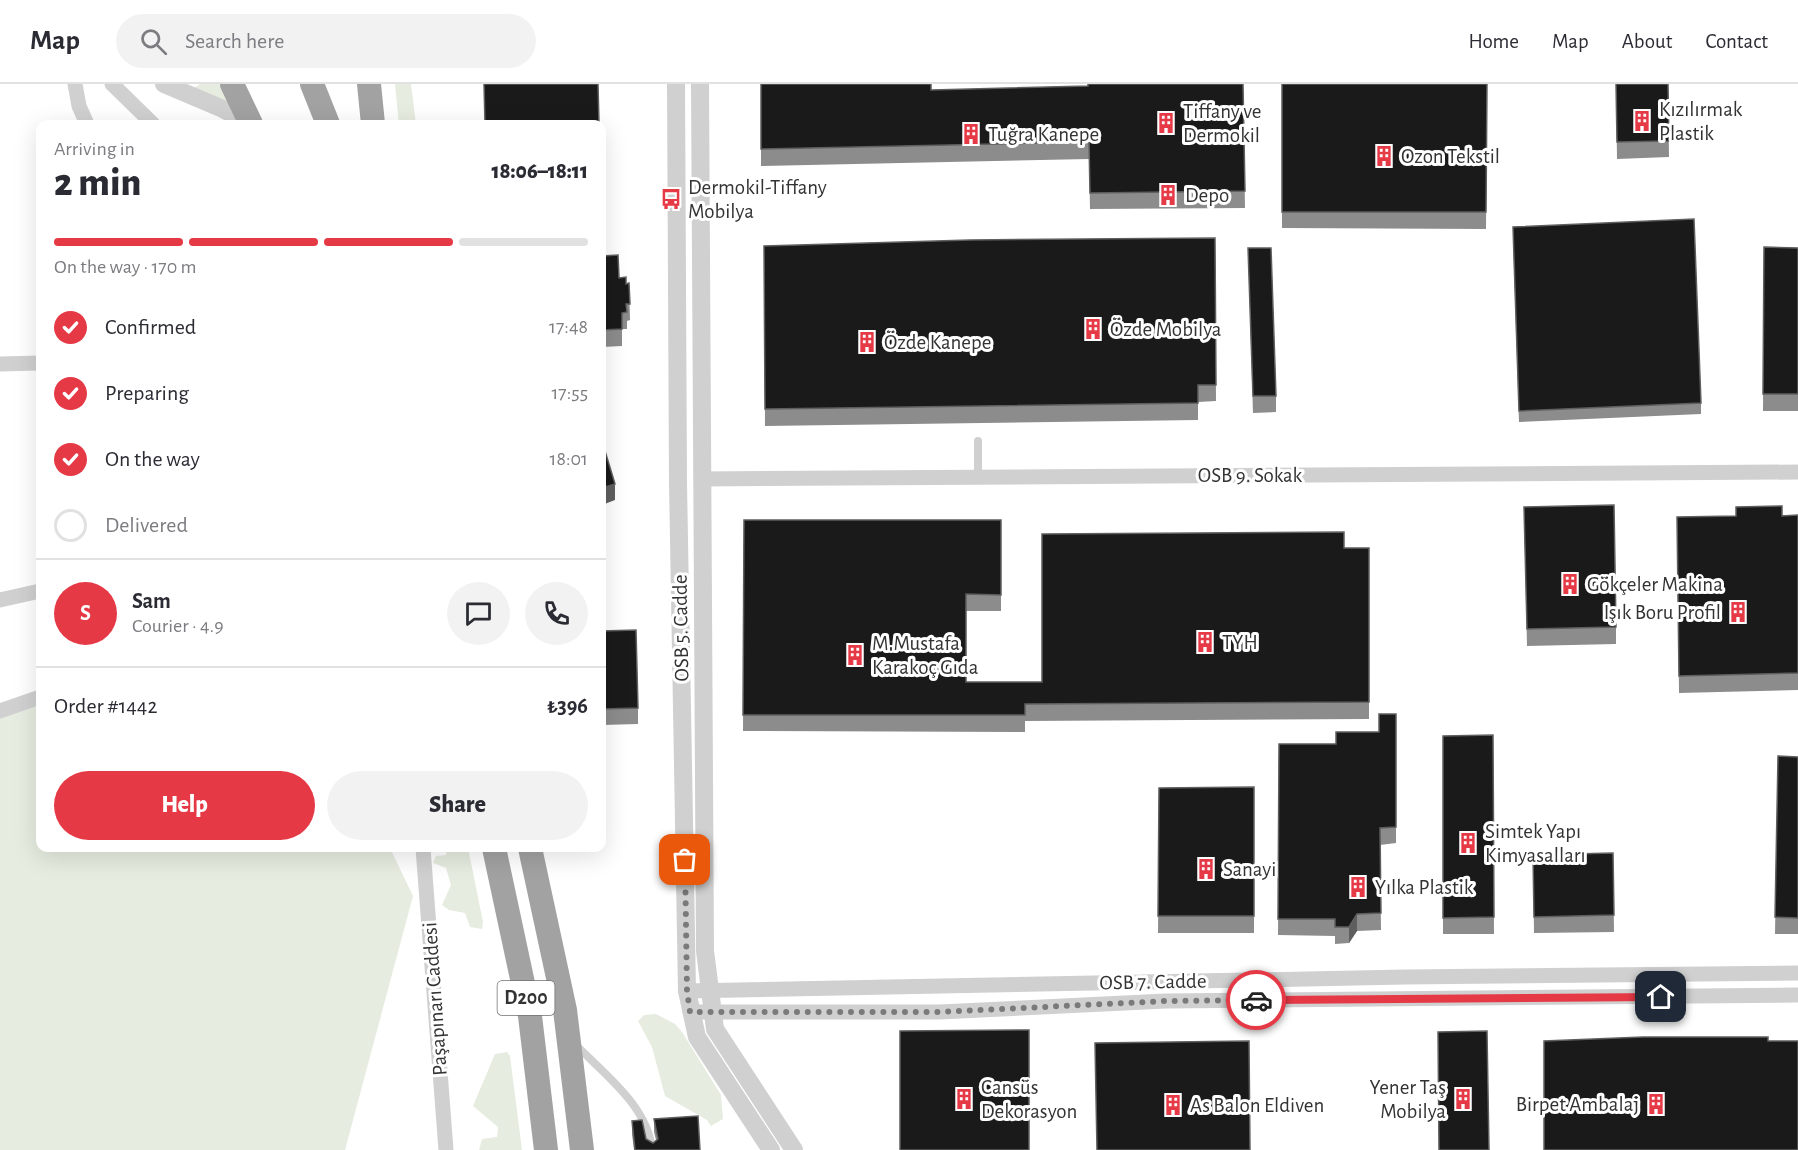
<!DOCTYPE html>
<meta charset="utf-8">
<style>
:root{--surface:#fff;--page:#f2f2f3;--text:#2b2b33;--muted:#7c7c81;--line:#e1e1e2;--accent:#e63946}
body{margin:0;font-family:"Alegreya Sans",sans-serif;background:var(--page);color:var(--text);height:100vh;display:flex;flex-direction:column;font-size:22px;white-space:nowrap}
*{box-sizing:border-box;margin:0}
p{font-size:20px;color:var(--muted)}
.icon{flex:none;width:33px;height:33px;fill:none;stroke:currentColor;stroke-width:2;stroke-linecap:round;stroke-linejoin:round}
.map{position:relative;flex:1;overflow:hidden}
.panel{position:absolute;left:36px;top:36px;width:570px;height:732px;display:flex;flex-direction:column;background:var(--surface);border-radius:12px;box-shadow:0 6px 24px #0002}
.panel>*{flex:none}
.pin{position:absolute;display:grid;place-items:center;width:51px;height:51px;color:#fff;margin:-26px;border-radius:12px;box-shadow:0 3px 9px #0006}
.courier{position:absolute;display:grid;place-items:center;width:60px;height:60px;margin:-30px;border:4px solid #e63946;border-radius:50%;background:#fff;color:#222;box-shadow:0 2px 8px #0007}
.headline em{font-style:normal;font-weight:800}
.headline div{display:flex;flex-direction:column-reverse}
.headline{display:flex;align-items:center;justify-content:space-between;height:102px;padding:0 18px}
h1{font-size:39px;font-weight:800;line-height:45px}
.bar{display:grid;grid-template-columns:repeat(4,1fr);gap:9px 6px;align-content:center;height:72px;padding:0 18px}
.bar i{height:8px;border-radius:4px;background:var(--line)}
.bar .selected{background:var(--accent)}
.bar p{grid-column:span 4}
.line{display:flex;align-items:center;gap:15px;padding:0 18px;border-top:2px solid var(--line)}
.line div{flex:1}
.round{display:grid;place-items:center;flex:none;width:63px;height:63px;border-radius:32px;background:var(--page)}
ol{padding:0 18px;list-style:none}
li{display:flex;align-items:center;gap:18px;height:66px}
li p{margin-inline-start:auto}
li .icon{padding:6px;border-radius:50%;background:var(--accent);color:#fff;stroke-width:4}
li:last-child{color:var(--muted)}
li i{width:33px;height:33px;border:3px solid var(--line);border-radius:50%}
.button{display:flex;gap:12px;margin-top:auto;padding:12px 18px}
.button a{flex:1;height:69px;border-radius:36px;background:var(--accent);color:#fff;font-size:24px;font-weight:800;line-height:69px;text-align:center}
.button a+a{background:var(--page);color:var(--text)}
header{display:flex;align-items:center;gap:36px;box-sizing:border-box;height:84px;padding:0 30px;background:var(--surface);border-bottom:2px solid var(--line)}
header strong{font-size:28px}
nav{display:flex;gap:33px;margin-inline-start:auto;font-size:21px}
.search{width:420px;height:54px;background:var(--page);display:flex;align-items:center;gap:15px;box-sizing:border-box;padding:0 21px;border-radius:33px;color:var(--muted);font-size:22px}
.map>svg:first-child{display:block}
</style>
<header>
<strong>Map</strong>
<div class="search"><svg class="icon" aria-label="search" viewBox="0 0 24 24"><circle cx="10" cy="10" r="6"/><path d="M15 15l6 6"/></svg>Search here</div>
<nav><a>Home</a><a>Map</a><a>About</a><a>Contact</a></nav>
</header>
<div class="map">
<svg width="1798" height="1066" viewBox="0 0 1798 1066">
<rect width="100%" height="100%" fill="#fff"/>
<!-- green -->
<g fill="#e6ecdf">
<path d="M200,0h22l11,22 -40,-17z"/>
<path d="M395,0h16l5,40h-17z"/>
<path d="M40,621v143h350l23,48 -68,254h-345v-433z"/>
<path d="M447,764h21l15,74 -1,7 -12,-2 -5,-14 -16,-3 -7,-5 9,-20 -5,-17 -13,-5 3,-7 10,-1z"/>
<path d="M656,930l19,10 7,8 39,63 2,24 -12,7 -4,-6 -42,-24 -13,-49 -14,-26 6,-6z"/>
<path d="M507,968l3,4 12,94h-43l3,-11 15,-2 1,-10 -25,-21 22,-52z"/>
</g>
<g fill="none" stroke-linecap="round" stroke-linejoin="round">
<!-- service -->
<g stroke="#d0d0d0" stroke-width="8">
<path d="M978,357v36"/>
<path d="M575,960c29,30 73,62 77,106"/>
</g>
<!-- minor -->
<g stroke="#d0d0d0" stroke-width="15">
<path d="M75,0l4,22 8,18"/>
<path d="M112,0l41,40"/>
<path d="M0,280l40,-1"/>
<path d="M701,395l1097,-7"/>
<path d="M0,516l40,-9"/>
<path d="M0,627l40,-14"/>
<path d="M423,764l23,302"/>
<path d="M687,907l718,-14 393,-4"/>
<path d="M690,928h250l226,-11 632,-6"/>
</g>
<!-- tertiary -->
<g stroke="#d0d0d0" stroke-width="18">
<path d="M164,0l59,25 28,15"/>
<path d="M676,0l2,399 9,508 10,46 74,113"/>
<path d="M700,0l5,867 10,78 79,121"/>
</g>
<!-- trunk -->
<g stroke="#a2a2a2" stroke-width="24">
<path d="M232,0l19,40"/>
<path d="M312,0l16,40"/>
<path d="M369,0l4,40"/>
<path d="M494,764l36,168 16,134"/>
<path d="M530,764l35,162 17,140"/>
</g>
</g>
<!-- wall -->
<g fill="#8c8c8c">
<path d="M761,0l170,6 312,-6 2,124 -155,1 -1,-50 -328,7z"/>
<path d="M1282,0h205l-1,145 -204,-1z"/>
<path d="M1616,0h52l1,73 -52,2z"/>
<path d="M1215,154l1,163 -18,1v18l-433,6 -1,-180z"/>
<path d="M1513,154l188,165v11l-182,8z"/>
<path d="M1764,163l34,1v163h-35z"/>
<path d="M1248,164l28,148v16l-23,1z"/>
<path d="M602,172l17,22 7,6 3,-1 1,37 -3,1v8h-5v17l-20,1z"/>
<path d="M1524,423l92,120v17l-89,2z"/>
<path d="M1798,431v175l-119,3 -2,-176z"/>
<path d="M744,436h257v91h-35v71h76l302,-134h25v171l-344,2v11l-282,-1z"/>
<path d="M602,547l36,77v16l-36,1z"/>
<path d="M1493,651l1,199h-51v-198z"/>
<path d="M1279,660l117,83v16l-16,2 1,85 -24,1 -8,12 -14,1v-8l-57,-1z"/>
<path d="M1778,672l20,1v177h-23z"/>
<path d="M1254,703v146h-96l1,-145z"/>
<path d="M1613,769l1,79 -80,1 -1,-78z"/>
<path d="M654,1035l46,31h-66l-2,-16v-13l14,18 7,4 3,-3 -2,-8z"/>
</g>
<!-- shaded-wall -->
<g fill="#5f5f5f">
<path d="M615,400v16l-13,5v-17z"/>
<path d="M1357,830v17l-8,12v-16z"/>
</g>
<!-- building -->
<g fill="#1a1a1a" stroke="#5f5f5f" stroke-width="1.5">
<path d="M484,0h114l1,40h-114z"/>
<path d="M761,0h170v6l157,-4v-2h155l2,107 -155,2 -1,-51 -328,7z"/>
<path d="M1282,0h205l-1,128h-204z"/>
<path d="M1616,0h52l1,57 -52,1z"/>
<path d="M1694,135l7,184 -182,8 -6,-184z"/>
<path d="M1215,154l1,147h-18v18l-433,6 -1,-163 206,-6z"/>
<path d="M1764,163l34,1v146h-35z"/>
<path d="M1248,164h23l5,148h-23z"/>
<path d="M618,171l1,23 7,-1v7l3,-1 1,21h-4l1,8 -5,1v16l-20,1v-74z"/>
<path d="M602,357l13,43 -13,4z"/>
<path d="M1614,421l2,122 -89,2 -3,-122z"/>
<path d="M1782,422v10l16,-1v158l-119,3 -2,-159 59,-1v-9z"/>
<path d="M744,436h257v75l-35,-1v88h76v-148l302,-2v16h25v154l-344,2v11h-282z"/>
<path d="M636,546l2,78 -36,1v-78z"/>
<path d="M1379,630h17v113l-16,1 1,85 -24,1 -8,13h-14v-8h-57l1,-175h57v-12h43z"/>
<path d="M1493,651l1,182 -51,1v-182z"/>
<path d="M1778,672l20,1v161l-23,-1z"/>
<path d="M1254,703v129h-96l1,-128z"/>
<path d="M1613,769l1,62 -80,2 -1,-62z"/>
<path d="M1029,946v120h-129v-119z"/>
<path d="M1487,947l2,119h-50l-1,-118z"/>
<path d="M1643,953h125v4h30v109h-254v-109z"/>
<path d="M1249,957l1,109h-153l-2,-107z"/>
<path d="M698,1032l2,34h-65l-3,-29 10,-1 4,19 7,4 5,-4 -4,-20z"/>
</g>
<g fill="none" stroke-linecap="round" stroke-linejoin="round">
<!-- done -->
<path stroke="#7a7a7a" stroke-width="6" stroke-dasharray="0 10.8" d="M685,776l2,131 3,21h250l226,-11 90,-1"/>
<!-- route -->
<path stroke="#e63946" stroke-width="8" d="M1256,916l405,-3"/>
</g>
<!-- icons -->
<defs>
<symbol id="building-bare" viewBox="-9 -9 18 18"><path d="M-4-6H4V6H1V3H-1V6H-4ZM-2.5-4.3h1.7v1.8h-1.7ZM.8-4.3h1.7v1.8H.8ZM-2.5-1h1.7V.8h-1.7ZM.8-1h1.7V.8H.8Z" fill="#e63946" stroke="#fff" stroke-width="2.5" paint-order="stroke"/></symbol>
<symbol id="bus-bare" viewBox="-9 -9 18 18"><path d="M-5-6H5V4H4V6H2V4H-2V6H-4V4H-5ZM-3.5-4V0h7V-4ZM-3.5 1.2v1.5H-2V1.2ZM2 1.2v1.5H3.5V1.2Z" fill="#e63946" stroke="#fff" stroke-width="2.5" paint-order="stroke"/></symbol>
</defs>
<g fill-rule="evenodd">
<use href="#building-bare" x="1627" y="22" width="30" height="30"/>
<use href="#building-bare" x="1151" y="24" width="30" height="30"/>
<use href="#building-bare" x="956" y="35" width="30" height="30"/>
<use href="#building-bare" x="1369" y="57" width="30" height="30"/>
<use href="#building-bare" x="1153" y="96" width="30" height="30"/>
<use href="#bus-bare" x="656" y="100" width="30" height="30"/>
<use href="#building-bare" x="1078" y="230" width="30" height="30"/>
<use href="#building-bare" x="852" y="243" width="30" height="30"/>
<use href="#building-bare" x="1555" y="485" width="30" height="30"/>
<use href="#building-bare" x="1723" y="513" width="30" height="30"/>
<use href="#building-bare" x="1190" y="543" width="30" height="30"/>
<use href="#building-bare" x="840" y="556" width="30" height="30"/>
<use href="#building-bare" x="1453" y="744" width="30" height="30"/>
<use href="#building-bare" x="1191" y="770" width="30" height="30"/>
<use href="#building-bare" x="1343" y="788" width="30" height="30"/>
<use href="#building-bare" x="949" y="1000" width="30" height="30"/>
<use href="#building-bare" x="1448" y="1000" width="30" height="30"/>
<use href="#building-bare" x="1641" y="1005" width="30" height="30"/>
<use href="#building-bare" x="1158" y="1006" width="30" height="30"/>
</g>
<g text-anchor="middle" dominant-baseline="central" stroke-width="6" stroke-linejoin="round" paint-order="stroke">
<!-- shield labels -->
<rect fill="#fff" stroke="#707070" stroke-width="1.5" x="497.5" y="897" width="57" height="34" rx="4.5"/>
<g font-size="20" font-weight="bold" fill="#333">
<text x="526" y="914">D200</text>
</g>
<!-- poi labels -->
<g font-size="21" fill="#333" stroke="#fff" text-anchor="start">
<text x="1659" y="25">Kızılırmak<tspan x="1659" dy="24">Plastik</tspan></text>
<text x="1183" y="27">Tiffany ve<tspan x="1183" dy="24">Dermokil</tspan></text>
<text x="988" y="50">Tuğra Kanepe</text>
<text x="1401" y="72">Ozon Tekstil</text>
<text x="688" y="103">Dermokil-Tiffany<tspan x="688" dy="24">Mobilya</tspan></text>
<text x="1185" y="111">Depo</text>
<text x="1110" y="245">Özde Mobilya</text>
<text x="884" y="258">Özde Kanepe</text>
<text x="1587" y="500">Gökçeler Makina</text>
<text x="1721" y="528" text-anchor="end">Işık Boru Profil</text>
<text x="1222" y="558">TYH</text>
<text x="872" y="559">M.Mustafa<tspan x="872" dy="24">Karakoç Gıda</tspan></text>
<text x="1485" y="747">Simtek Yapı<tspan x="1485" dy="24">Kimyasalları</tspan></text>
<text x="1223" y="785">Sanayi</text>
<text x="1375" y="803">Yılka Plastik</text>
<text x="981" y="1003">Cansüs<tspan x="981" dy="24">Dekorasyon</tspan></text>
<text x="1446" y="1003" text-anchor="end">Yener Taş<tspan x="1446" dy="24">Mobilya</tspan></text>
<text x="1639" y="1020" text-anchor="end">Birpet Ambalaj</text>
<text x="1190" y="1021">As Balon Eldiven</text>
</g>
<!-- street labels -->
<g font-size="21" fill="#333" stroke="#fff">
<text x="1250" y="391">OSB 9. Sokak</text>
<text transform="translate(681 544) rotate(-91)">OSB 5. Cadde</text>
<text transform="translate(1153 898) rotate(-1)">OSB 7. Cadde</text>
<text transform="translate(435 915) rotate(-94)">Paşapınarı Caddesi</text>
</g>
</g>
</svg>
<div class="pin" style="left:685px;top:776px;background:#ea580c"><svg class="icon" aria-label="bag" viewBox="0 0 24 24"><path d="M5 8h14l-1 12H6zM9 8a3 3 0 0 1 6 0"/></svg></div>
<div class="pin" style="left:1661px;top:913px;background:#1f2937"><svg class="icon" aria-label="home" viewBox="0 0 24 24"><path d="M3 11l9-7 9 7M6 9v11h12V9"/></svg></div>
<div class="courier" style="left:1256px;top:916px"><svg class="icon" aria-label="car" viewBox="0 0 24 24"><path d="M5 17H2v-5l4-1 3-4h7l3 4 3 1v5h-3M9 17h6M6 11h13"/><circle cx="7" cy="17" r="2"/><circle cx="17" cy="17" r="2"/></svg></div>
<section class="panel">
<div class="headline"><div><h1>2 min</h1><p>Arriving in</p></div><em>18:06–18:11</em></div>
<div class="bar"><i class="selected"></i><i class="selected"></i><i class="selected"></i><i></i><p>On the way · 170 m</p></div>
<ol>
<li><svg class="icon" aria-label="check" viewBox="0 0 24 24"><path d="M5 12l5 5 9-10"/></svg>Confirmed<p>17:48</p></li>
<li><svg class="icon" aria-label="check" viewBox="0 0 24 24"><path d="M5 12l5 5 9-10"/></svg>Preparing<p>17:55</p></li>
<li><svg class="icon" aria-label="check" viewBox="0 0 24 24"><path d="M5 12l5 5 9-10"/></svg>On the way<p>18:01</p></li>
<li><i></i>Delivered</li>
</ol>
<div class="line" style="height:108px"><b class="round" style="background:var(--accent);color:#fff">S</b><div><b>Sam</b><p>Courier · 4.9</p></div><a class="round"><svg class="icon" aria-label="chat" viewBox="0 0 24 24"><path d="M4 5h16v11H9l-5 4z"/></svg></a><a class="round"><svg class="icon" aria-label="phone" viewBox="0 0 24 24"><path d="M5 4h4l2 5-3 2q2 4 5 5l2-3 5 2v4C11 20 4 13 5 4z"/></svg></a></div>
<div class="line" style="height:78px"><div>Order #1442</div><b>₺396</b></div>
<div class="button"><a>Help</a><a>Share</a></div>
</section>
</div>
